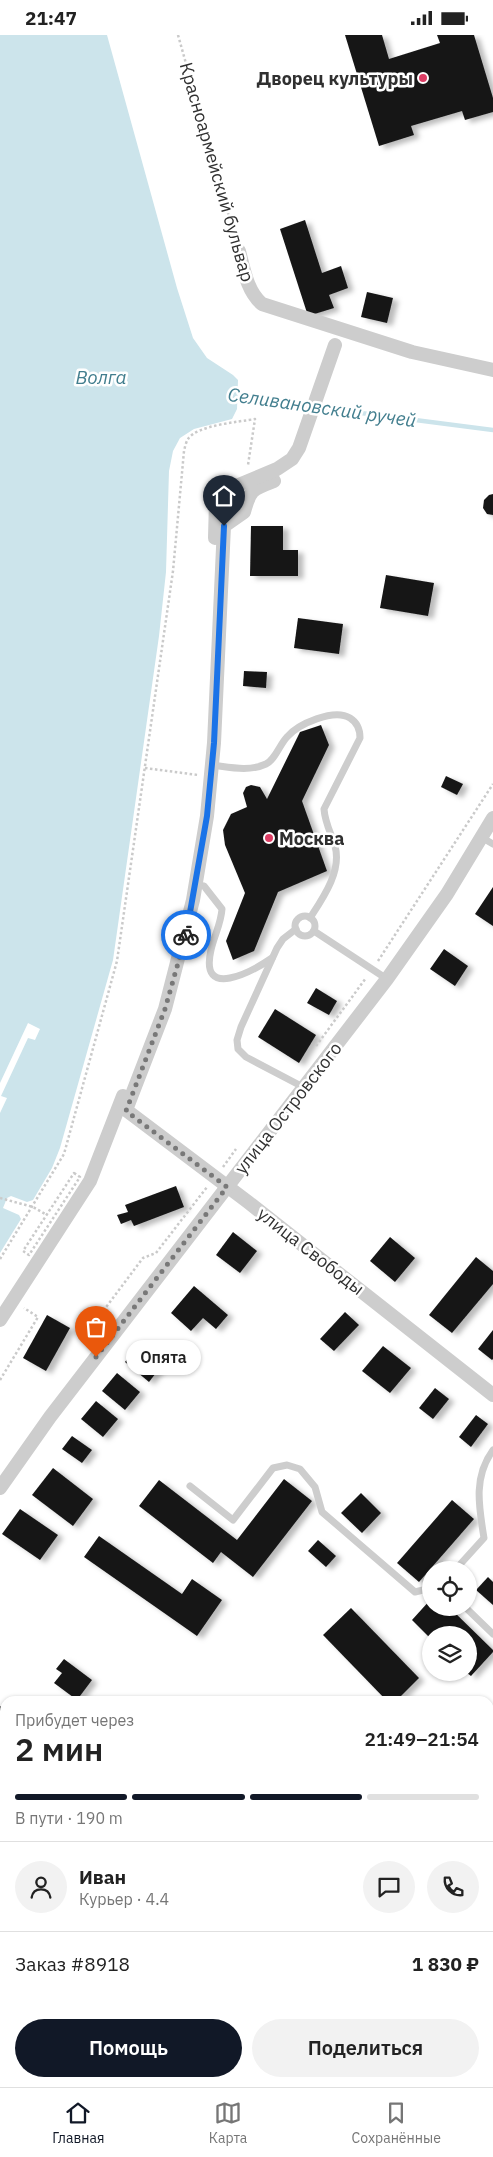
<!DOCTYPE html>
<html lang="ru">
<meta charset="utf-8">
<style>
:root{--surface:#fff;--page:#f2f2f2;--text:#222;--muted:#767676;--line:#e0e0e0;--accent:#111827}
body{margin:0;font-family:"IBM Plex Sans",sans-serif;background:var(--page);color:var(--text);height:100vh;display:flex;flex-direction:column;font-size:19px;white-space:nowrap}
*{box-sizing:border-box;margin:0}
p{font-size:16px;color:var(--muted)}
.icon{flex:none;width:28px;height:28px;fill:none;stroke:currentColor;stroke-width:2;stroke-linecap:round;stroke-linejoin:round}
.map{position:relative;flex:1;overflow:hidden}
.side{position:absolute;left:0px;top:1661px;width:494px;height:391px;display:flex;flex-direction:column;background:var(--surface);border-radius:15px 15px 0 0;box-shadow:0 1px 4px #0004}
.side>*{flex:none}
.tools{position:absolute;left:422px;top:1526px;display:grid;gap:10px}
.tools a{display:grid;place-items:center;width:55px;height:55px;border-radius:50%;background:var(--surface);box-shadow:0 1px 4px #0004;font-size:25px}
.pin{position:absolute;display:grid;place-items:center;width:42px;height:42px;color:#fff;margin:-51px -21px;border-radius:50% 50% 50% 0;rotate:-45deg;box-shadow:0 0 5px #0007}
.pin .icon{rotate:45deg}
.courier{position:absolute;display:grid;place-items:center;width:50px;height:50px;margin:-25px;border:4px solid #1a73e8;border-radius:50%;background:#fff;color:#222;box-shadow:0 1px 6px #0007}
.bubble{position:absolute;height:35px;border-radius:18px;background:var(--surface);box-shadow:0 1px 4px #0004;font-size:16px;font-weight:600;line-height:35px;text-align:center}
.head em{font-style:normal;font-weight:600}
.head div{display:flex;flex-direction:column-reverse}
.head{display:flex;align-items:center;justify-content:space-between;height:85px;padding:0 15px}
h1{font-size:32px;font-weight:600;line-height:38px}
.bar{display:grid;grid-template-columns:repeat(4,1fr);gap:8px 5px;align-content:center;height:60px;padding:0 15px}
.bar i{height:6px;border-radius:4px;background:var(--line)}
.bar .on{background:var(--accent)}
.bar p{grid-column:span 4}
.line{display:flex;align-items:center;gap:12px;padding:0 15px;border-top:1px solid var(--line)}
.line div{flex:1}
.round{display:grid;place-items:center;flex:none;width:52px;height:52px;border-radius:26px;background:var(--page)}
.button{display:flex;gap:10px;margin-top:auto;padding:10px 15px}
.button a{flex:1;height:58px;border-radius:30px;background:var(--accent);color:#fff;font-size:20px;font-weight:600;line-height:58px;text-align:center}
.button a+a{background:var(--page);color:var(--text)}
.status{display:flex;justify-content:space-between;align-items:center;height:35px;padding:0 25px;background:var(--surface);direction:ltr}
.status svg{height:14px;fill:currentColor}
.dock{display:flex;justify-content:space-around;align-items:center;height:70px;border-top:1px solid var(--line);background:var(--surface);font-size:14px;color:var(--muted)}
.dock a{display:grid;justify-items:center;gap:2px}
.dock .on{color:var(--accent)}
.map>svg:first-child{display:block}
</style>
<div class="status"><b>21:47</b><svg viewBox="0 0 49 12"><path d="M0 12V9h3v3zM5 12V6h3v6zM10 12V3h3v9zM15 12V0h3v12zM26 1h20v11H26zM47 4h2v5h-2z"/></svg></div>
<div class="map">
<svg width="493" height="2052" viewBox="0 0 493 2052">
<defs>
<filter id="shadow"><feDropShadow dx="5.5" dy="3" stdDeviation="2.5" flood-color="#0004"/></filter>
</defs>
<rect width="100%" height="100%" fill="#fff"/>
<!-- green -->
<path fill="#e5e9dc" d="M0,1914l5,4v130h100l-5,4h-100z"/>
<!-- water -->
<path fill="#cce4eb" d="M0,0h107l70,253 16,50 14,20 26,17 5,5 -1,29 -5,10 -38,10 -14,9 -7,13 -4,20 -3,101 -7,64 -46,324 -53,188 -8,20 -19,32 -6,2 -16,-6 -4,2 -4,10 16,7 2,4 -21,34z"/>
<!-- pier -->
<path fill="#fff" d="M28,988l12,6 -5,11 -7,-2 -27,58 6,2 -7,15v-30z"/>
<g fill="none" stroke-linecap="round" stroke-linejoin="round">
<!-- stream -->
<path stroke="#cce4eb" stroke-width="4.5" d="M233,357h5l14,7 241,31"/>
</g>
<!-- building -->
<g fill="#171717" filter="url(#shadow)">
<path d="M345,0h37l7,24 51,-16 -3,-8h37l19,63v14l-28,8 -3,-9 -51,15 3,9 -35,11z"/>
<path d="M305,185l17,53 19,-7 7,22 -19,7 5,13 -26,8 -28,-87z"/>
<path d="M367,257l26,6 -6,25 -26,-6z"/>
<path d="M493,459v21l-6,-1 -4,-6 1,-8 5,-5z"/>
<path d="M251,491h32v24h15v26h-48z"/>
<path d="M386,540l48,8 -6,33 -48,-8z"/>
<path d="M298,583l45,6 -4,30 -45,-6z"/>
<path d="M244,636l23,1 -1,16 -23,-2z"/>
<path d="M321,690l8,20 -27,56 25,70 -49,21 -24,59 -21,9 -7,-19 19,-48 -20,-48 -2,-15 8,-16 16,-7 -4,-14 3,-6 5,-2 9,2 7,12 33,-67z"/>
<path d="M446,741l17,8 -6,11 -16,-8z"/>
<path d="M493,852v39l-18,-12z"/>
<path d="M444,914l24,17 -13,20 -25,-17z"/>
<path d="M316,953l21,13 -8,14 -22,-12z"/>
<path d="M275,974l41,26 -17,28 -41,-26z"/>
<path d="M176,1151l8,21 -50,19 -3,-6 -10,4 -4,-9 11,-3 -3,-7z"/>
<path d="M233,1197l24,19 -17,22 -24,-18z"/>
<path d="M390,1202l25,21 -20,24 -25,-21z"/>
<path d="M476,1222l17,14v13l-41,49 -23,-18z"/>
<path d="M194,1251l34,29 -12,14 -13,-11 -12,13 -20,-18z"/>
<path d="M345,1277l14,13 -25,26 -14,-12z"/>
<path d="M47,1280l23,13 -24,43 -23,-13z"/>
<path d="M493,1295v29l-1,1 -14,-11z"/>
<path d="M139,1309l24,20 -14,18 -24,-20z"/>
<path d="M383,1311l28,22 -21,25 -28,-22z"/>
<path d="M117,1338l23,19 -15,18 -23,-19z"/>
<path d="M435,1353l14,11 -16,20 -14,-11z"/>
<path d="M96,1366l22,18 -15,18 -22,-18z"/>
<path d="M476,1380l12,9 -17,23 -12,-10z"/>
<path d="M72,1401l20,14 -10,13 -20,-14z"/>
<path d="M53,1433l40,31 -20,27 -41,-31z"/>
<path d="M284,1444l28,22 -59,76 -32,-25 -8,11 -74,-57 20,-26 78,60z"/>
<path d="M361,1458l20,20 -19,20 -21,-20z"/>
<path d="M452,1465l22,19 -55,63 -22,-19z"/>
<path d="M20,1474l38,26 -18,25 -38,-26z"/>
<path d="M99,1501l83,58 10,-15 30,21 -25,36 -113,-79z"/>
<path d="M318,1505l18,16 -10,11 -18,-16z"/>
<path d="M488,1542l5,5v23l-17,-15z"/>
<path d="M431,1564v8h18l44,43v2l-22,24 -4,-3h2v-38h-38v4l-19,-19z"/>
<path d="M351,1573l68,70 -23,23h-9l-64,-66z"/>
<path d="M64,1624l28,21 -15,20 -23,-17 8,-10 -6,-4z"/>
<path d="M0,1671l5,4v26l-5,-3z"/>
<path d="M0,1749l5,5v75l-5,6z"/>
<path d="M489,1783l4,4v52l-4,-4z"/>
<path d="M489,1925l4,4v13l-4,4z"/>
<path d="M224,2048h38l2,4h-36z"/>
</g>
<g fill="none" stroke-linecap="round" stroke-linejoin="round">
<!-- path -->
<g stroke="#cacaca" stroke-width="2.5" stroke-dasharray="2.5 2.5" stroke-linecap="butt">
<path d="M178,0l57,203"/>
<path d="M145,733l53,7"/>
<path d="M378,926l115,-177"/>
<path d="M316,1011l50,-68"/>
<path d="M223,1132l13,-18"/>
<path d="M74,1138l6,4 -51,78 -6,-4z"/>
<path d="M0,1163l33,9 14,8"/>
<path d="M0,1224l64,-105 53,-193 56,-390 11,-120c1,-4 2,-9 4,-12 9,-14 51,-17 67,-20l-7,46"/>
<path d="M105,1286l-1,-11 39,-52 13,-5 51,-66"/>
<path d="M0,1345l38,-63 -14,-9"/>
<path d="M0,1906l5,4"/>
<path d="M0,1984l5,5"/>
<path d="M0,1997l5,2"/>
<path d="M0,2026l5,-5"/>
<path d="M2,2052l5,-4"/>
</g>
<!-- lane -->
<g stroke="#cdcdcd" stroke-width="7">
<path d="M212,730c17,2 37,7 54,-1 9,-4 14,-20 21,-27 11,-13 47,-29 63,-19 8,5 10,12 10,20l-36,71c1,14 7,24 11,37 7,25 -12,52 -25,72"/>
<path d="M481,802l12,7"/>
<path d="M196,850l8,1 18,23c-1,15 -8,27 -11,41 -12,51 42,21 61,8"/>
<circle cx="305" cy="891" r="10"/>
<path d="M296,894l-13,10 -6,9 -36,79 -4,13 1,9 8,8 59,31"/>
<path d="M314,896l73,48"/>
<path d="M190,1451l43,34 40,-52 14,-3 13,4 15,18 7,25 93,80 16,-4"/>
<path d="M455,1535l29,-32c-5,-31 -11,-61 9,-88"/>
<path d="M465,1572l28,27"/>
<path d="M0,1721l5,4"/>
<path d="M285,2052l6,-4"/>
</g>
<!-- street -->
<g stroke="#cdcdcd" stroke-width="14">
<path d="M239,216c5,19 8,40 23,53l150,48 81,18"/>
<path d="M274,446c-21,8 -24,8 -30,31l-20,14 -10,217 -7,73 -14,84 -28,109 -39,101 122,92 245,193"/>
<path d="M215,503l1,-37 6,-9 55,-23 15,-10 7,-11 36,-103"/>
<path d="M0,1285l90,-139 33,-85"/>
<path d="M0,1453l50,-71 337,-438 60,-85 46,-76"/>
<path d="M0,1881l5,5"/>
<path d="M489,1973l4,3"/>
<path d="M185,2048l5,4"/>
</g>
<!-- primary -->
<g stroke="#a8a8a8" stroke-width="22">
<path d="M489,1731l4,-5"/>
<path d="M164,2052l5,-4"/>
</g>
</g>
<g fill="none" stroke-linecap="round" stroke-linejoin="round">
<!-- done -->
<path stroke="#787878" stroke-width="5" stroke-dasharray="0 9" d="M96,1322l131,-170 -101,-76 39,-102 21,-74"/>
<!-- route -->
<path stroke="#1a73e8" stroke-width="6" d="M186,900l21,-119 7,-73 10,-217"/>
</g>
<!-- markers -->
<g fill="#dc3d64" stroke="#fff" stroke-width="2">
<circle cx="423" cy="43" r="5"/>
<circle cx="269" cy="803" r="5"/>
</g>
<g text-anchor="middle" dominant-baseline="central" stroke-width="5" stroke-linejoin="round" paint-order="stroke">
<!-- poi labels -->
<g font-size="18" font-weight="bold" fill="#303030" stroke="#fff" text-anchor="end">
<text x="413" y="43">Дворец культуры</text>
<text x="279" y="803" text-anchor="start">Москва</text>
</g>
<!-- street labels -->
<g font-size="18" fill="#303030" stroke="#fff">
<text transform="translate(217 137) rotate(74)">Красноармейский бульвар</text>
<text transform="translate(288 1073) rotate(-52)">улица Островского</text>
<text transform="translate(311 1216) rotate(38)">улица Свободы</text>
</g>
<!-- water labels -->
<g font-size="19" font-style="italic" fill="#427e8e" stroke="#fff">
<text x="101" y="342">Волга</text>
<text transform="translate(322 372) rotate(8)">Селивановский ручей</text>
</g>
</g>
</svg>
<div class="tools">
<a><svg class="icon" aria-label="locate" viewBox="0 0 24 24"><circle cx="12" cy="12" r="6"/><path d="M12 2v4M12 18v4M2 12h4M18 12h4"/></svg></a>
<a><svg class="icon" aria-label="layers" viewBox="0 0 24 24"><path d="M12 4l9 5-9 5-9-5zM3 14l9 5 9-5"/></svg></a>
</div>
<div class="pin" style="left:96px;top:1322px;background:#ea580c"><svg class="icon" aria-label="bag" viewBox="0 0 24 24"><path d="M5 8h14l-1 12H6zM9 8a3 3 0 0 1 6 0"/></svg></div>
<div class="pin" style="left:224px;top:491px;background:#1f2937"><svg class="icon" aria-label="home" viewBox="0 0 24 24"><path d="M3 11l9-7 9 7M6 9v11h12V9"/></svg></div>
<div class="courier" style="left:186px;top:900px"><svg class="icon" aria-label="bike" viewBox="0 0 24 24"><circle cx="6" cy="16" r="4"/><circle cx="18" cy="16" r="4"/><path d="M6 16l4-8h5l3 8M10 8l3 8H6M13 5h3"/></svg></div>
<div class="bubble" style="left:126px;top:1305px;width:75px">Опята</div>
<section class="side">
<div class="head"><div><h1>2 мин</h1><p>Прибудет через</p></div><em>21:49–21:54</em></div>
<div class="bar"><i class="on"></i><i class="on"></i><i class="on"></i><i></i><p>В пути · 190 m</p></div>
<div class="line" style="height:90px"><a class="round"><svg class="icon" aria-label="person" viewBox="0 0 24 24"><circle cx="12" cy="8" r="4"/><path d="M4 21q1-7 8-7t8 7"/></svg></a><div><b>Иван</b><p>Курьер · 4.4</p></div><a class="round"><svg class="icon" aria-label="chat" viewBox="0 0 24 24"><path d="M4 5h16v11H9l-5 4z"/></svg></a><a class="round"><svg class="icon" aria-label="phone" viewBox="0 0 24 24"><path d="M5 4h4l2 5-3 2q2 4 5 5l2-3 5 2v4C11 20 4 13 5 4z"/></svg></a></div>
<div class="line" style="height:65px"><div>Заказ #8918</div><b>1 830 ₽</b></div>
<div class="button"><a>Помощь</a><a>Поделиться</a></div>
</section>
</div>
<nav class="dock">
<a class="on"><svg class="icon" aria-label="home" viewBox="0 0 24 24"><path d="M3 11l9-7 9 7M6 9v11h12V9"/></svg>Главная</a>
<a><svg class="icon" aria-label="map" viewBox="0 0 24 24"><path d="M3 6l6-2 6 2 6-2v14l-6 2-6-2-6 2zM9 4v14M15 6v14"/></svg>Карта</a>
<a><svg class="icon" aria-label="saved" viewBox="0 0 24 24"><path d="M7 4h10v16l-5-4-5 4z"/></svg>Сохранённые</a>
</nav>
